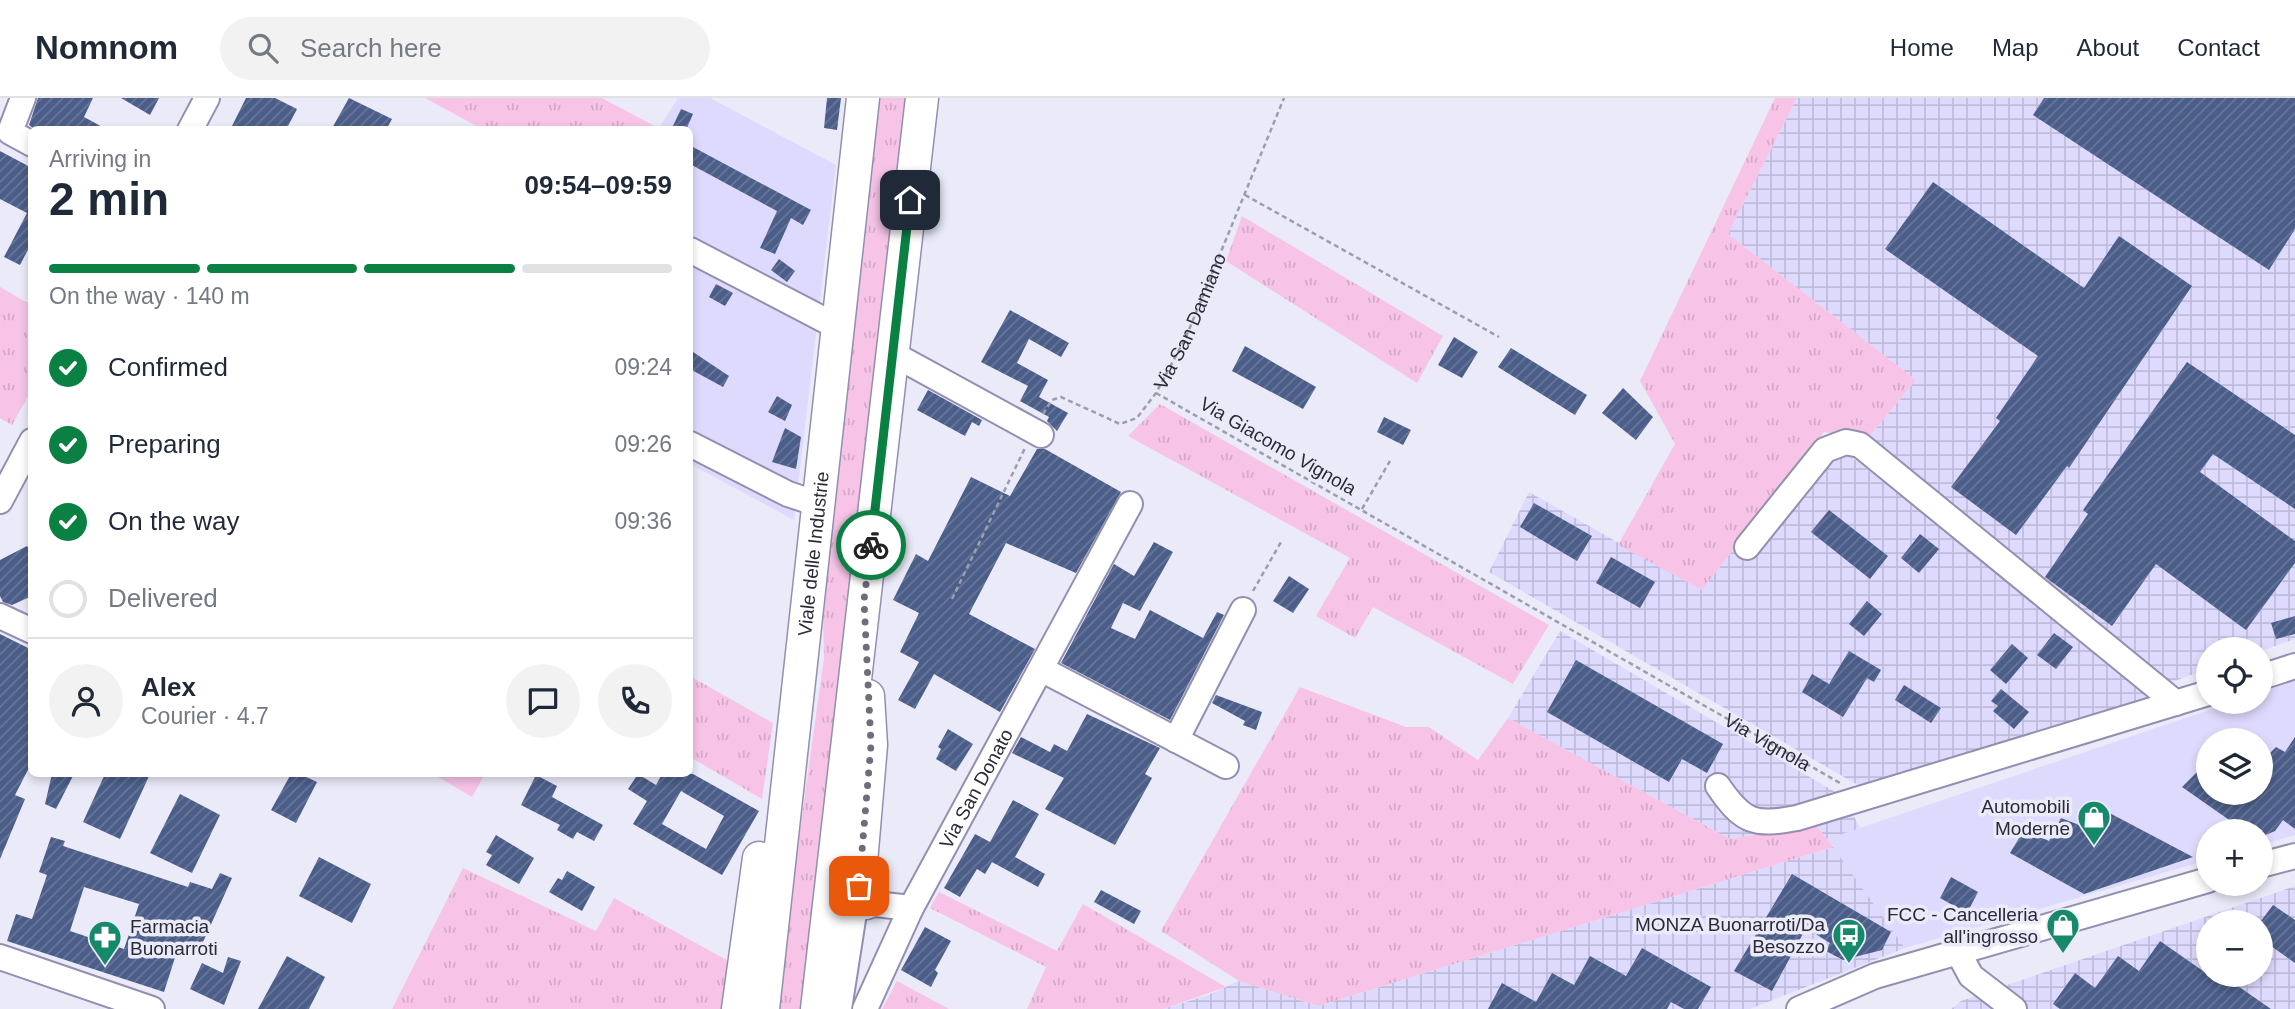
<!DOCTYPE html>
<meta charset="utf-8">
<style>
:root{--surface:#fff;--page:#f2f2f3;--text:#1f2937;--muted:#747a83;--line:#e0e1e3;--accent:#0b8043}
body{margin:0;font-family:Helvetica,sans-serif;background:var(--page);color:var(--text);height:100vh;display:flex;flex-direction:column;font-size:26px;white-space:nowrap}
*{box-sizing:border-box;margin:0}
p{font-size:23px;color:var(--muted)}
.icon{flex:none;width:38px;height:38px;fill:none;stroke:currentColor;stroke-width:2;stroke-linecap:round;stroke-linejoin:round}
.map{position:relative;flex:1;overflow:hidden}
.details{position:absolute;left:28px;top:28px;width:665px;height:651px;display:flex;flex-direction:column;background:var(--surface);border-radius:10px;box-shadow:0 4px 10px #0003}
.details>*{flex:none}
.fabs{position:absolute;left:2196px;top:539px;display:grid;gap:14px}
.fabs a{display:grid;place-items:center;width:77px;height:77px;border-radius:50%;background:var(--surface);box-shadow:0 4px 10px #0003;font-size:35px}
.pin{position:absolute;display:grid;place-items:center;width:60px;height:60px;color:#fff;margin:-30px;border-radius:14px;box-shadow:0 4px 10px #0006}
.courier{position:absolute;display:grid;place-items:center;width:70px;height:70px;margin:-35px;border:5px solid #0b8043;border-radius:50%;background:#fff;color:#222;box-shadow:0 2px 9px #0007}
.headline em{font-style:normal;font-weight:800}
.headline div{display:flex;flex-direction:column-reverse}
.headline{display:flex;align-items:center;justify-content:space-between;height:119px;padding:0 21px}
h1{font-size:46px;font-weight:800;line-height:52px}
.bar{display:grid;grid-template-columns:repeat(4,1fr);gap:10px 7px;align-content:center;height:84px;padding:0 21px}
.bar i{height:9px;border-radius:5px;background:var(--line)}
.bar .selected{background:var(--accent)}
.bar p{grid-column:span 4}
.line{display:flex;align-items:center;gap:18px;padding:0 21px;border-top:2px solid var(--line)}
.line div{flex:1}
.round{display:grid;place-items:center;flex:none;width:74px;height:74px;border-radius:37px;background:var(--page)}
ol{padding:0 21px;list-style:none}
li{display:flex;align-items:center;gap:21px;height:77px}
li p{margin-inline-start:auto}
li .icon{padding:7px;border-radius:50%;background:var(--accent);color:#fff;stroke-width:4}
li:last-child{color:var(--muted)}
li i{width:38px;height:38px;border:4px solid var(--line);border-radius:50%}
header{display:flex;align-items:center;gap:42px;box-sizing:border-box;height:98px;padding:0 35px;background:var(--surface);border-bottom:2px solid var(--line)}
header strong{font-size:33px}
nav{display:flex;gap:38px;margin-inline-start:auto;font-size:24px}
.search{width:490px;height:63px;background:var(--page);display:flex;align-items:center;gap:18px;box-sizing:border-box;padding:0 24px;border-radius:38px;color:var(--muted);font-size:26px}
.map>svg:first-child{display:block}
</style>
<header>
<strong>Nomnom</strong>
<div class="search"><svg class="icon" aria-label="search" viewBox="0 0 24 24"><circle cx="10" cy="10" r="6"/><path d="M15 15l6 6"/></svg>Search here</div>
<nav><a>Home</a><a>Map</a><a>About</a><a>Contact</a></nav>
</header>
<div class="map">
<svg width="2295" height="911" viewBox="0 0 2295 911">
<defs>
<pattern id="industrial-grid" width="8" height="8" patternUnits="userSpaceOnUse" patternTransform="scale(1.75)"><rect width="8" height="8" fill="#dedafd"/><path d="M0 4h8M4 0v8" fill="none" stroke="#bfbbda"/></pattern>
<pattern id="grass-tufts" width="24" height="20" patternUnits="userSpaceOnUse" patternTransform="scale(1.75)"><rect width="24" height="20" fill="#f7c4e7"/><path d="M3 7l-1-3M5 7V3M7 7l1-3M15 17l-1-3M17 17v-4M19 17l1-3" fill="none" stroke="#d4a9c7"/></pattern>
<pattern id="building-hatch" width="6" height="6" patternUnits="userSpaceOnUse" patternTransform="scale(1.75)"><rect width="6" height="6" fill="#4b5e89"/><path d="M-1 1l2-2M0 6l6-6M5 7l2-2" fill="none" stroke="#687698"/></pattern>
</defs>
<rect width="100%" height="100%" fill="#ebeaf9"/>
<!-- built -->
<g fill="#dedafd" fill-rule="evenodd">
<path d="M678,0h32l126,67 -42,355 -104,-56v-334l-31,-2z"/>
<path d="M2295,583v154l-34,10v-14h-53v29l-303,88 -78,-109 406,-137h28v-10zM2208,642h53v53h-53z"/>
</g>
<!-- industrial -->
<g fill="url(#industrial-grid)" fill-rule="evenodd">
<path d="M1797,0h498v541l-34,12 -53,-2v20l-39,14 -302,-244 49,-59 -188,-146z"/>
<path d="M1813,348l35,8 304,242 -289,92 -374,-216 40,-80 173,98z"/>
<path d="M1560,533l284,166 16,31 -33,11 -12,-14 -85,14 -222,-121z"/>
<path d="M1833,749l72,101 -155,61h-587l45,-14 31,-14 79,25z"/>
<path d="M2295,788v123h-344l10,-8zM2208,824h53v53h-53z"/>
</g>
<!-- grass -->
<g fill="url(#grass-tufts)">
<path d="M425,0h177l58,31h-178z"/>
<path d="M880,0h30l-105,911h-30l49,-351 -1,-44 7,-79z"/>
<path d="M1775,0h22l-69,136 188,146 -49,59 -43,-7 -122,158 -84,-45 57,-101 -35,-63z"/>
<path d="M1242,118l201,120 -26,47 -191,-122z"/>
<path d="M0,189l31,18v86l-19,34 -12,-7z"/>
<path d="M1160,306l389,221 -36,59 -140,-77 -18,31 -39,-22 34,-58 -222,-122z"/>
<path d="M690,578l83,47 -11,76 -72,-42z"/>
<path d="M1300,589l106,40h23l49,33 30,-42 222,121 85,-15 18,23 -515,159 -79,-25 -78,-50z"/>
<path d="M433,676h52l-13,23z"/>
<path d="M463,770l133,63 18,-33 120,66 -6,45h-336z"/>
<path d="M939,794l118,59 26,-47 143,83 -63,22h-136l19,-42 -116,-59z"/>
<path d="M897,883l52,28h-67z"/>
</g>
<!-- building -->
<g fill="url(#building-hatch)" fill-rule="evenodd">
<path d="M38,0h55l-9,19 24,13h-72l-7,-5z"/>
<path d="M121,0h38l-9,17z"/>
<path d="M246,0h29l22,11 -11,21h-56z"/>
<path d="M349,0l43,21 -6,11h-55z"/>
<path d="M827,0h14l-4,32 -13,-2z"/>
<path d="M2044,0h251v131l-26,41 -236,-155z"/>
<path d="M681,11l12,5 -7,16h-15z"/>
<path d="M693,49l118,63 -8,15 -12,-7 -16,36 -15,-6 17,-37 -87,-47z"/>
<path d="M0,53l32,17v74l-12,23 -16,-8 23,-44 -27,-14z"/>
<path d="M1933,84l151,106 35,-52 73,50 -123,182 -2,-2 -51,69 -65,-48 49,-66 -4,-3 42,-62 -153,-107z"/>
<path d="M779,161l16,12 -8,11 -16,-12z"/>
<path d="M716,186l17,9 -8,13 -16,-9z"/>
<path d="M1010,212l59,33 -8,14 -32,-18 -12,24 31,17 -9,17 29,16 -11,18 -10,-10 2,-4 -29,-16 8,-15 -47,-24z"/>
<path d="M1454,239l24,15 -16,26 -24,-13z"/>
<path d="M1245,248l71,41 -13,22 -71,-38z"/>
<path d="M1511,250l76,47 -12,20 -77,-48z"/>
<path d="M690,252l39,26 -6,11 -33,-18z"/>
<path d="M2187,264l108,73v74l-82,-55 -13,18 95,69v22l-49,67 -90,-66 -44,62 -67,-49 43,-63 -5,-4z"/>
<path d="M1623,290l30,29 -17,23 -34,-27z"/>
<path d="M928,292l54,30 -3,6 -7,-4 -7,14 -48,-26z"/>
<path d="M777,298l15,9 -7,16 -17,-9z"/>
<path d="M1384,319l27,13 -8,15 -26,-13z"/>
<path d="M785,330l16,9 -5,32 -24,-7z"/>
<path d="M1037,351h8l76,43 -45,81 -70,-30 -37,71 66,35 -35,63 -66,-38 -19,35 -17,-9 21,-38 -19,-10 19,-39 -26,-13 23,-46 12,7 43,-84 39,19z"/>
<path d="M1534,405l58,33 -15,25 -57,-34z"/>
<path d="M1829,412l59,46 -18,23 -59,-47z"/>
<path d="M1920,436l19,15 -20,24 -18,-15z"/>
<path d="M1154,444l19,10 -33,59 -17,-8 -12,25 24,11 15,-29 53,28 14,-26 7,3 -54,105 -109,-57 53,-99 20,12z"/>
<path d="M27,448l5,8v42l-20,9 -9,-3 -3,-6v-36z"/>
<path d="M1611,459l44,25 -15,26 -44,-25z"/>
<path d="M1289,478l20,13 -16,24 -20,-12z"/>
<path d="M1867,503l15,13 -18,22 -15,-12z"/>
<path d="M2295,518v18l-19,5 -5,-16z"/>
<path d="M2054,535l19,14 -17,22 -19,-14z"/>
<path d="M0,536l32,16v112l-17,33 10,4 -25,60z"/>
<path d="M2012,546l16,14 -22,26 -16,-14z"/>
<path d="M1849,553l32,19 -7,12 -7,-4 -24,39 -41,-25 10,-18 17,10z"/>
<path d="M1576,562l147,84 -16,29 -25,-14 -13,23 -122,-70z"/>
<path d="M1904,587l37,23 -10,15 -36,-23z"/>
<path d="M2001,591l28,23 -15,17 -21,-18 5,-5 -7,-5z"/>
<path d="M1216,597l46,17 -6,18 -13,-5 2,-4 -33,-18z"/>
<path d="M1087,616l73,34 -15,26 7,4 -37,67 -70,-36 19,-31 -52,-25 9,-16 29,15 4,-8 13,7z"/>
<path d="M948,631l25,15 -17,27 -20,-12 5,-10 -3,-2z"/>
<path d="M2295,639v92l-12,-9 -8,11 -14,6v-6h-16l-63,-44 15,-15 11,-4v25h53v-38l5,2 10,-10 9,5z"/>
<path d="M52,676h22l-18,35 -11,-5z"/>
<path d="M105,676h45l-30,65 -37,-17z"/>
<path d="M291,676h9l17,8 -21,41 -25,-13z"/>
<path d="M638,676l18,11 6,-11h31l66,37 -37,64 -89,-51 14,-23 -19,-12zM681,693l43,25 -18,33 -44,-25z"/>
<path d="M536,677l21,11 -5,11 51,28 -9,16 -17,-9 -4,7 -16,-9 3,-5 -39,-20z"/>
<path d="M180,696l40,21 -28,58 -42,-20z"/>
<path d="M1013,702l26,14 -24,43 30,17 -7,13 -46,-25 -7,12 -8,-5 -17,28 -16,-9 31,-54 15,8z"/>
<path d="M2100,710l93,49 -109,37 -74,-41 14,-23 25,11 12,-23 26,10z"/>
<path d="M496,737l38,23 -15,26 -33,-19 6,-10 -6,-3z"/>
<path d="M51,739l14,4 -2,5 125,41 2,-5 22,7 8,-16 12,5 -34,75 -19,-8 -15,47 -157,-51 9,-27 16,5 15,-44 -8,-3zM84,789l55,17 -15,45 -54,-18z"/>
<path d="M319,759l52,27 -19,39 -53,-27z"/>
<path d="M567,773l28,16 -13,24 -33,-19 9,-14 4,2z"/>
<path d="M1792,776l99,58 -9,18 -39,10 -17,-9 4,-8 -24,-15 -34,63 -38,-20z"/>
<path d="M1951,779l27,15 -11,21 -27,-15z"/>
<path d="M1101,792l40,21 -7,13 -40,-22z"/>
<path d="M2273,807l22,15v43l-34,-24v-18z"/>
<path d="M925,829l26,14 -16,29 3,3 -7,14 -30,-17z"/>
<path d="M2160,843l56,39 6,-5 49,34h-211l-7,-5 22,-31 20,15 23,-32 21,15z"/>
<path d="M1642,850l69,39 -13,22h-14l-13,-7 -4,7h-179l14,-26 34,19 16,-29 22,12 16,-29 36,20z"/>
<path d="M287,858l38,21 -16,32h-51z"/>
<path d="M228,859l13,4 -17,44 -34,-16 12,-26 21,10z"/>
</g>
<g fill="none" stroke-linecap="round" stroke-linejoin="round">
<defs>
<g id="minor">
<path d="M23,0l-13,34 22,12"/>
<path d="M190,32l17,-32"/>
<path d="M690,152l146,76"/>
<path d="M893,256l148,81"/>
<path d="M690,346l98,50 30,10"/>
<path d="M0,403l32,-60"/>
<path d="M1747,449l78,-97 21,-8 14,3 316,258"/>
<path d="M0,518l32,15"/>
<path d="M1041,571l185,97"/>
<path d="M2261,579l34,-11"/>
<path d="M1176,642l67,-130"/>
<path d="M1718,688c25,37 37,40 79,32l411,-125"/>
<path d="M2261,767l34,-9"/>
<path d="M1958,854l13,24 43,33"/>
<path d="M0,859l152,52"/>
<path d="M839,911l15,-96 12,-10 45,5"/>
<path id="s3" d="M865,911l46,-101 219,-404"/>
<path d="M1799,911l76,-33 333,-96"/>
</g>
<g id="major">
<path d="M866,805l-7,-17 12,-141 -3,-49"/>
<path d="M738,911l21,-151"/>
<path id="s4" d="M763,911l100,-911"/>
<path d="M817,911l105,-911"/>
</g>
</defs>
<!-- minor casing -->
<use href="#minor" stroke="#928fb0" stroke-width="28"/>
<!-- major casing -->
<use href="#major" stroke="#928fb0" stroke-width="35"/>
<!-- path -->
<g stroke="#9f9dac" stroke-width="2.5" stroke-dasharray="5 3.5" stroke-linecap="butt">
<path d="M1245,97l254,142"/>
<path id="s1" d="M1156,295l684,390"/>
<path id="s2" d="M1043,316l9,-14 9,-3 59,27 17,-6 19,-25 30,-56 98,-239"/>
<path d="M1362,411l28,-48"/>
<path d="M1253,493l28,-49"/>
<path d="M952,501l73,-151"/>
<path d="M2224,793l27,-7"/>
</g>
<!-- minor -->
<use href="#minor" stroke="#fff" stroke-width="24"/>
<!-- major -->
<use href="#major" stroke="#fff" stroke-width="32"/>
</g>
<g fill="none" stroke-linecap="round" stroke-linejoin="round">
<!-- done -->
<path stroke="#6f6d7c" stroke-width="7" stroke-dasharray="0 12.6" d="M859,788l12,-141 -7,-145 7,-55"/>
<!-- route -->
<path stroke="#0b8043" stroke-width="9" d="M871,447l39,-345"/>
</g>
<!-- icons -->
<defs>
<symbol id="shop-pin" viewBox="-11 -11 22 30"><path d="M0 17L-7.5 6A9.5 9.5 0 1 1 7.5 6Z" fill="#158969" stroke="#ebeaf9"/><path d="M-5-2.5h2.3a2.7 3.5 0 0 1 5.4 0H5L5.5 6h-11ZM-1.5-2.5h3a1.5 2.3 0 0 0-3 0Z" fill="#fff"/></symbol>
<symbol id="bus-pin" viewBox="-11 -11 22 30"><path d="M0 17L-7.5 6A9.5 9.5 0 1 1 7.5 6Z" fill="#158969" stroke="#ebeaf9"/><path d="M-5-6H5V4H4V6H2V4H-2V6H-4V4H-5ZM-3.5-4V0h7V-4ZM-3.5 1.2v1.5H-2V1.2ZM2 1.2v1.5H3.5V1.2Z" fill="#fff"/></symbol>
<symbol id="pharmacy-pin" viewBox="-11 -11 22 30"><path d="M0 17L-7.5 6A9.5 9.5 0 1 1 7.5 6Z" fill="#158969" stroke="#ebeaf9"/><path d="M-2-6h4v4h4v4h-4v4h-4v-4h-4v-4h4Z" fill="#fff"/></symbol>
</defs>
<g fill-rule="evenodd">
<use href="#shop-pin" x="2075" y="700" width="38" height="52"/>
<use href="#shop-pin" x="2044" y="808" width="38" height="52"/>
<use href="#bus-pin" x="1830" y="818" width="38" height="52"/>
<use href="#pharmacy-pin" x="86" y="820" width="38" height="52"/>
</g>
<g text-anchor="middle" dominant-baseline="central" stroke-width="7" stroke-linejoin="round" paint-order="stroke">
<!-- street labels -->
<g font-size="19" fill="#2c2a38" stroke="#ebeaf9">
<text stroke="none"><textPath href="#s2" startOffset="220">Via San Damiano</textPath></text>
<text transform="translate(1278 348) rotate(30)">Via Giacomo Vignola</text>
<text stroke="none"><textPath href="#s4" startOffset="458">Viale delle Industrie</textPath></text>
<text stroke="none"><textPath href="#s1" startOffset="704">Via Vignola</textPath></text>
<text stroke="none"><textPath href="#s3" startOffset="247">Via San Donato</textPath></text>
</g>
<!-- poi labels -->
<g font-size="19" fill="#2c2a38" stroke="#ebeaf9" text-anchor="end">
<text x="2070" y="708">Automobili<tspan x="2070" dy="22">Moderne</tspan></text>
<text x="2038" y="816">FCC - Cancelleria<tspan x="2038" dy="22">all'ingrosso</tspan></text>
<text x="1825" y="826">MONZA Buonarroti/Da<tspan x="1825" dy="22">Besozzo</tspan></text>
<text x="130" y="828" text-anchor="start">Farmacia<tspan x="130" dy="22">Buonarroti</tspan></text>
</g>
</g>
</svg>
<div class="fabs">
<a><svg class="icon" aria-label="locate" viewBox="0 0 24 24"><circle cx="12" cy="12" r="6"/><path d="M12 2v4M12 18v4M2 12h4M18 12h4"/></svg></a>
<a><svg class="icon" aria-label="layers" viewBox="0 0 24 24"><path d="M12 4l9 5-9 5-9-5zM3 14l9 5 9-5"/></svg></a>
<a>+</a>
<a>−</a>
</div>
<div class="pin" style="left:859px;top:788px;background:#ea580c"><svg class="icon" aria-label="bag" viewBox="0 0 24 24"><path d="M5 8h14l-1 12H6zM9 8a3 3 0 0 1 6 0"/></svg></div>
<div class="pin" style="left:910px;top:102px;background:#1f2937"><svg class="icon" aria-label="home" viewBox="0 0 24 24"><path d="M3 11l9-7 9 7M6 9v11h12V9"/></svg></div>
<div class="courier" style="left:871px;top:447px"><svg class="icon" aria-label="bike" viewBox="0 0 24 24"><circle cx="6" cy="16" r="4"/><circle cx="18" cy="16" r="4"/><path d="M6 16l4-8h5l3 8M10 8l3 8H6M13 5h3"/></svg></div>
<section class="details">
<div class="headline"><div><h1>2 min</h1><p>Arriving in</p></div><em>09:54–09:59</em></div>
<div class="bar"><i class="selected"></i><i class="selected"></i><i class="selected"></i><i></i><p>On the way · 140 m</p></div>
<ol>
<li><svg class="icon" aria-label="check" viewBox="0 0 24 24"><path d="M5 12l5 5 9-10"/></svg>Confirmed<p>09:24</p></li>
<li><svg class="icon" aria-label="check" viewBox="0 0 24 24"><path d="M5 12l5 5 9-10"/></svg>Preparing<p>09:26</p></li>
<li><svg class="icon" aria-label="check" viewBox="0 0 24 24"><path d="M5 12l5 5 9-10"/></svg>On the way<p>09:36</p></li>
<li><i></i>Delivered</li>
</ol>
<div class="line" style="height:126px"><a class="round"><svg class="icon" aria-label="person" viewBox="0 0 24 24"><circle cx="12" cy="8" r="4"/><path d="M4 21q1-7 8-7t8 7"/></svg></a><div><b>Alex</b><p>Courier · 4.7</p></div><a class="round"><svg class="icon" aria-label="chat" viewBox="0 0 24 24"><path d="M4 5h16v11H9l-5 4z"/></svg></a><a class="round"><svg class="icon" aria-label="phone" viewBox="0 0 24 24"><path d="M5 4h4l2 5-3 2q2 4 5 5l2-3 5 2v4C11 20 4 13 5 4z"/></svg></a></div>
</section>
</div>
